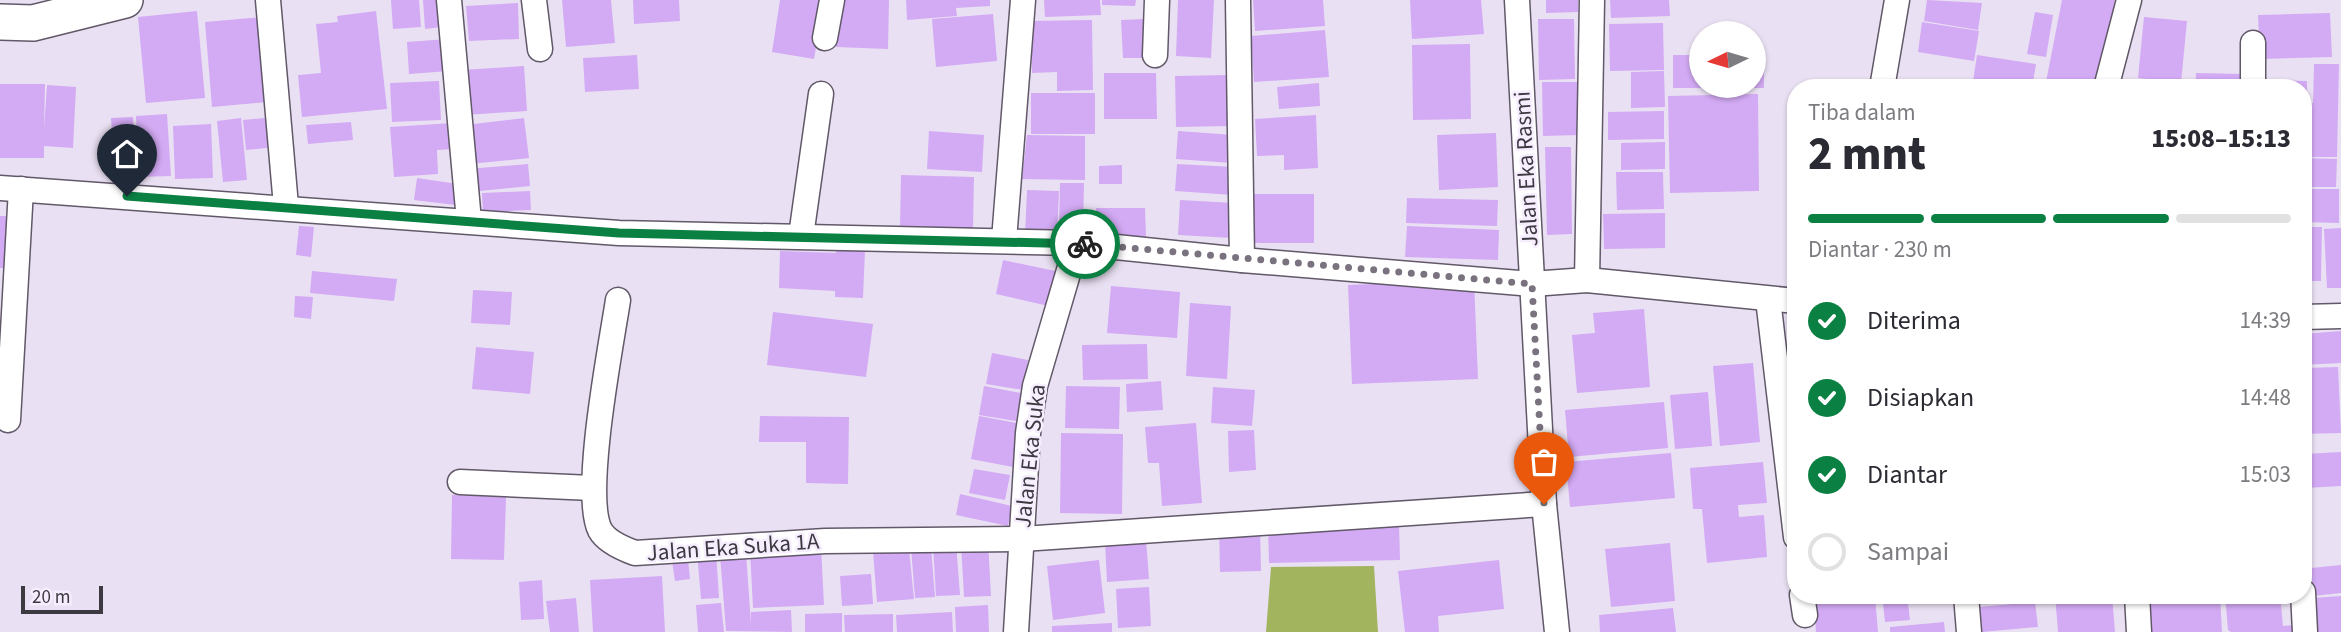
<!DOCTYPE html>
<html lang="id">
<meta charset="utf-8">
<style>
:root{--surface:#fff;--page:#f2f2f3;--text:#2b2b33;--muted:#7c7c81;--line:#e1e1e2;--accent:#0b8043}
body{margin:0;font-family:"Source Sans 3",sans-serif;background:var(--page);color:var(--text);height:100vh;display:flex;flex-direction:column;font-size:26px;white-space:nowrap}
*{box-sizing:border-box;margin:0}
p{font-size:23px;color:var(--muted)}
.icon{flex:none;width:38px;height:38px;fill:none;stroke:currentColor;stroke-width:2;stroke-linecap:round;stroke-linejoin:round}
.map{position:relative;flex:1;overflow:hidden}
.panel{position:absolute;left:1787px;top:79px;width:525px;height:525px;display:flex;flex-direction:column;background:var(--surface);border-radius:28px;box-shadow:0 2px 5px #0004}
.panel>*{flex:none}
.needle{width:46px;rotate:265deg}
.fabs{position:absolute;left:1689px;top:21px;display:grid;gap:14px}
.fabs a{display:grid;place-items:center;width:77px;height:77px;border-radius:50%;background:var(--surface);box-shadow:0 2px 5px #0004;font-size:35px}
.scale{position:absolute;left:21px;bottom:18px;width:82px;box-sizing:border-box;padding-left:7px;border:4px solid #3d3941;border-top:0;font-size:19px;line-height:24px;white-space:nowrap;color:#3d3941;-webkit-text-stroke:5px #f6eefe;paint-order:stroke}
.pin{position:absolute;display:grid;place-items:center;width:60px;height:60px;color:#fff;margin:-72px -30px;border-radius:50% 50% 50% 0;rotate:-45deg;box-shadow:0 0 7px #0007}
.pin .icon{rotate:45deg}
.courier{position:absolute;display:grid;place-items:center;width:70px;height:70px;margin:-35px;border:5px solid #0b8043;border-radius:50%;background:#fff;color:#222;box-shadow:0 2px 9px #0007}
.overview em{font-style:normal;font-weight:800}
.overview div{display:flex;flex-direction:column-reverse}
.overview{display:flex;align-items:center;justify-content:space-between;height:119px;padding:0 21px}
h1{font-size:46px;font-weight:800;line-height:52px}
.bar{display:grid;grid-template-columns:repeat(4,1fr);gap:10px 7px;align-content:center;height:84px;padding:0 21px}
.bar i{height:9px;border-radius:5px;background:var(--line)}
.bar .current{background:var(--accent)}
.bar p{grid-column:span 4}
ol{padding:0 21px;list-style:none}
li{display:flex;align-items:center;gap:21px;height:77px}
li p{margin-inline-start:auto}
li .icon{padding:7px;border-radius:50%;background:var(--accent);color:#fff;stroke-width:4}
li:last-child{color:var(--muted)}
li i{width:38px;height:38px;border:4px solid var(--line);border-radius:50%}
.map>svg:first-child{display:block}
</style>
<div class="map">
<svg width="2341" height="632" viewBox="0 0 2341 632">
<rect width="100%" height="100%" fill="#eae0f3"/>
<!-- water -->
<path fill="#a3b45f" d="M1374,566l4,66h-112l5,-65z"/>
<!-- building -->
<g fill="#d3aaf4">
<path d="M391,0h28l2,27 -28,2z"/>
<path d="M423,0h24l3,26 -25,3z"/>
<path d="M562,0h49l4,43 -49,4z"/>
<path d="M633,0h46l1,21 -46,3z"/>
<path d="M780,0h44l-10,59 -42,-7z"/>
<path d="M838,0h51l-1,49 -52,-2z"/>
<path d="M906,0h84v6l-34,2 1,8 -50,4z"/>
<path d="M1044,0h56l1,15 -56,2z"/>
<path d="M1102,0h34l-1,6 -33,-1z"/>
<path d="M1178,0h36l-3,58 -35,-2z"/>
<path d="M1253,0h70l2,26 -70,5z"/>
<path d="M1410,0h71l3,34 -72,5z"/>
<path d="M1546,0h32v12l-32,1z"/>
<path d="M1610,0h59l1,16 -59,2z"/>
<path d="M1927,0l55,3 -4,27 -54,-9z"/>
<path d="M2062,0h53l-17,88 -53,-1z"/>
<path d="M518,3l1,36 -50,2 -3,-35z"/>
<path d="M197,11l8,87 -59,5 -8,-86z"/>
<path d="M376,11l11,98 -85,8 -4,-42 23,-2 -5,-49 22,-2 -1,-6z"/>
<path d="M2035,12l18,3 -7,42 -19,-3z"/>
<path d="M2330,13l2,44 -72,2 -2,-44z"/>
<path d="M993,14l4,47 -61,6 -4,-48z"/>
<path d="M261,17l7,85 -56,5 -7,-85z"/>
<path d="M2144,17l43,4 -6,62 -43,-5z"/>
<path d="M1143,19l2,39h-22l-2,-38z"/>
<path d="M1538,19h36l1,60 -36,1z"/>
<path d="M1092,20l1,70 -36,1v-19l-25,1 -1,-52z"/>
<path d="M1922,22l57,9 -5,30 -56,-9z"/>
<path d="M1663,23l1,47 -54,1 -1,-47z"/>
<path d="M1325,30l4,47 -75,5 -3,-46z"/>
<path d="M447,39l2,32 -40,3 -2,-32z"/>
<path d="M1470,44l1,75 -58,1 -1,-75z"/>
<path d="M637,55l2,34 -54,3 -2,-34z"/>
<rect x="1673" y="55" width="28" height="33"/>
<rect x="1754" y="55" width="10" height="33"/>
<path d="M1977,55l59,9 -4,24h-60z"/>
<path d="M2314,64h25l-2,93h-34v-69h-37v-8l41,1v22h6z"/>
<path d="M524,66l3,45 -63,4 -3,-45z"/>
<path d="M1664,71l1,36 -34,1v-36z"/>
<path d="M1104,73h52l1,46h-53z"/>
<path d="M2196,73l47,1v14h-48z"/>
<path d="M1229,75l2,51 -55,1 -1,-51z"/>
<path d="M439,81l2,39 -49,2 -2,-39z"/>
<path d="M1542,82h37l1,53 -37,1z"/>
<path d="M1319,83l1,23 -41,3 -2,-22z"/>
<path d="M0,84h45l-1,45 3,-44 29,2 -3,61 -29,-2v12h-44z"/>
<rect x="1031" y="93" width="64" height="41"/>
<path d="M1758,94l1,97 -89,2 -2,-97z"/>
<path d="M1664,111v28l-56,1v-28z"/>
<path d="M167,114l4,62 -32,1 -3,-61z"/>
<path d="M1316,115l2,53 -34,2v-15l-27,1 -2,-37z"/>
<path d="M133,117l3,61 -21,1 -4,-61z"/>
<path d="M274,117l2,30 -30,3 -3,-30z"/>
<path d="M241,118l6,62 -24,2 -6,-61z"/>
<path d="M524,118l5,40 -59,6 -5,-39z"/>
<path d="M351,122l2,18 -45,4 -2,-19z"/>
<path d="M452,123l2,26 -17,1 1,24 -44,3 -4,-50z"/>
<path d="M211,124l2,54 -38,1 -2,-53z"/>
<path d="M929,131l55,4 -2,37 -55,-3z"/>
<path d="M1178,131l55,4 -2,28 -55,-4z"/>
<path d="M1496,133l2,54 -59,3 -2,-55z"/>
<path d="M1027,135l58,1v44l-63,-1z"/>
<path d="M1665,142v27l-44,1v-27z"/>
<path d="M1545,147h26l1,87 -25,1z"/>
<path d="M2303,158l34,1 -1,28h-33z"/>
<path d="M528,164l2,22 -61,6 -2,-23z"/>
<path d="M1177,164l58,3 -2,28 -58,-4z"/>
<path d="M1122,165v19h-23v-18z"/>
<path d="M1616,172h47l1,37 -47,1z"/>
<path d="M901,175l73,2 -1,51 -73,-2z"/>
<path d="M417,178l41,6 -3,21 -41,-5z"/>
<path d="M1060,183h24l-1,45h-24z"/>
<path d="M2303,189h36v34l-36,-1z"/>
<path d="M1027,190l32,1 -2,45 -32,-1z"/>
<path d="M530,191l1,19 -48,2 -1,-19z"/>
<rect x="1250" y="194" width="64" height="49"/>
<path d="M1407,198l91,2 -1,26 -91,-3z"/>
<path d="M1180,200l54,3 -2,35 -54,-3z"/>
<path d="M1096,208h49l1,30 -50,1z"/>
<path d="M1665,213v35l-61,1 -1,-35z"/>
<rect x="0" y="216" width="11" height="52"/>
<path d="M299,226l15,1 -3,30 -15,-2z"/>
<path d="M1407,226l92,4 -1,30 -93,-3z"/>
<path d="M2303,227h19l-1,54h-18z"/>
<path d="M2341,228v60h-14l-3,-59z"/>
<path d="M836,248l29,2 -2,48 -28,-1v-6l-56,-3 1,-37 56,2z"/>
<path d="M1003,260l62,13 -8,35 -61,-14z"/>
<path d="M312,271l85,8 -3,22 -84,-8z"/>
<path d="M1474,280l4,99 -126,5 -4,-99z"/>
<path d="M1111,286l69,6 -3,46 -70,-5z"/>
<path d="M473,290l39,2 -2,33 -39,-2z"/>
<path d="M295,296l18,1 -2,22 -17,-2z"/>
<path d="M1190,303l41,3 -4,73 -41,-3z"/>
<path d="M1644,309l6,78 -73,6 -5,-58 23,-2 -2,-20z"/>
<path d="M773,312l100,12 -7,53 -99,-12z"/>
<path d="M2341,331v32l-38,2v-31z"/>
<path d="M1147,344l1,35 -65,1 -1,-35z"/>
<path d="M476,347l58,5 -4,42 -58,-5z"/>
<path d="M992,353l36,7 -5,30 -37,-6z"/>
<path d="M1753,363l7,79 -40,4 -7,-80z"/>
<path d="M2338,367l3,66 -38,1v-66z"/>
<path d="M1161,381l2,29 -36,2 -1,-28z"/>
<path d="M984,386l37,7 -5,28 -37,-6z"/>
<path d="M1066,386l54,1 -1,42 -54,-1z"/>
<path d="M1213,387l42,3 -3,36 -41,-3z"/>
<path d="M1708,392l4,54 -37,3 -5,-54z"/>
<path d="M1664,402l4,46 -99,9 -4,-47z"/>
<path d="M760,416l89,1 -1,67 -42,-1v-41h-47z"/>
<path d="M979,416l43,8 -9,43 -42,-8z"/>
<path d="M1196,423l6,80 -40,3 -3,-43h-11l-3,-36z"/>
<path d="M1254,430l2,40 -27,2 -1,-41z"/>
<path d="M1061,433l62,1 -1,80 -62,-1z"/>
<path d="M2341,452v34l-35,2 -1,-34z"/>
<path d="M1671,453l4,45 -105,9 -4,-45z"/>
<path d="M1763,462l4,41 -29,2 1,12 25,-2 3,42 -60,6 -5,-54h-9l-3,-41z"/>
<path d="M974,469l36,6 -5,25 -36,-7z"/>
<path d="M960,494l52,12 -4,20 -52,-11z"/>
<path d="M452,495l54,1 -2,64 -53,-1z"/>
<path d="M1399,523l1,37 -131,3 -1,-37z"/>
<path d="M1219,528h41l1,43 -41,1z"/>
<path d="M1146,539l3,40 -42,3 -2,-40z"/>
<path d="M988,541l3,55 -27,1 -3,-54z"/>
<path d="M956,543l4,52 -24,1 -3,-51z"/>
<path d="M1670,543l5,58 -64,6 -6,-58z"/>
<path d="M821,546l3,59 -71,3 -3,-58z"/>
<path d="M931,547l4,50 -20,1 -4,-50z"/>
<path d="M909,549l5,50 -37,3 -4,-50z"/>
<path d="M716,551l3,47 -18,1 -4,-47z"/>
<path d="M746,553l5,71v-12l40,-2 1,22 -66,-1 -6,-76z"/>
<path d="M688,559l2,20 -15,2 -3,-20z"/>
<path d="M1099,560l6,53 -52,7 -6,-54z"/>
<path d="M1499,560l5,49 -66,7 1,16h-34l-7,-61z"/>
<path d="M2341,565v28l-28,3 -2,-28z"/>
<path d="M871,574l2,30 -31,2 -2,-30z"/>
<path d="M662,576l3,56h-72l-3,-52z"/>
<path d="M542,580l2,39 -23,1 -2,-38z"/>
<path d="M1149,587l2,39 -33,2 -2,-39z"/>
<path d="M1882,595h25l3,25 -25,2z"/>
<path d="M1985,595h55v3l-54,5z"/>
<path d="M2055,595h57l3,37h-57z"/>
<path d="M2143,595h77l2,37h-77z"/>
<path d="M2225,595h55l3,31 10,-1 1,7h-63l-3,-2z"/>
<path d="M1875,596l3,36h-62l-2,-30z"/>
<path d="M2341,596v36h-25l-3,-34z"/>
<path d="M576,598l3,34h-29l-4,-31z"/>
<path d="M2035,602l3,25 -56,5 -2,-25z"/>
<path d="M721,603l3,29h-26l-2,-27z"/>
<path d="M988,605l1,27h-33l-1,-25z"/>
<path d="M1673,608l3,24h-76l-1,-17z"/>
<path d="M952,612l1,20h-56l-1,-17z"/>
<path d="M842,613v19h-37v-18z"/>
<path d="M893,614v18h-48l-1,-17z"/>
<path d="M1944,622l1,10h-55v-5z"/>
<path d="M1112,623v9h-60v-6z"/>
</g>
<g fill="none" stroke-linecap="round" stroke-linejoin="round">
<defs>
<g id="minor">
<path d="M268,0l18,206"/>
<path d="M449,0l20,221"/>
<path d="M534,0l6,49"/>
<path d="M1238,0l4,260"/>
<path d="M1517,0l27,504 13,128"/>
<path d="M825,38l7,-38"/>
<path d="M1155,55l2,-55"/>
<path d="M1882,88l15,-88"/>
<path d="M2106,88l23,-88"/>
<path d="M2253,88v-45"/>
<path d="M0,188l619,45 458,10 165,17 290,24 55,-4 209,21"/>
<path d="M801,236l20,-142"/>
<path d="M1004,240l19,-240"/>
<path d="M1587,280l5,-280"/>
<path d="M1768,299l28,238"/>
<path d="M618,300c-7,46 -36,194 -18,230 6,11 24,19 35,23l190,-12 197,-2 522,-35"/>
<path d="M2303,317l38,-1"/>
<path d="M8,420l13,-231"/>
<path d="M460,482l132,6"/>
<path d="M2303,592l2,40"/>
<path d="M1802,595l3,20"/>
<path d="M1966,595l3,37"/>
<path d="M2137,595l2,37"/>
<path d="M1016,632l12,-199 7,-47 42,-143"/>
</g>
<path id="secondary" d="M0,22l33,1 92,-23"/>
</defs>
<!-- minor casing -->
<use href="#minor" stroke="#615868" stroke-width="27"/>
<!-- secondary casing -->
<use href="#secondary" stroke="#615868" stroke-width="38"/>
<!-- minor -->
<use href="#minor" stroke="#fff" stroke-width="24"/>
<!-- secondary -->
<use href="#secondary" stroke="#fff" stroke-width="35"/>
</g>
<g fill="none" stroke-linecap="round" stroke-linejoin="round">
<!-- done -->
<path stroke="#7a737f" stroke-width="7" stroke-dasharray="0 12.6" d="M1085,244l447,40 12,220"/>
<!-- route -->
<path stroke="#0b8043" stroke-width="9" d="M127,196l492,37 466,11"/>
</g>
<g text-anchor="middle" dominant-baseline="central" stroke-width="5" stroke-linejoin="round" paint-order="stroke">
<!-- street labels -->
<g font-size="23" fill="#3d3941" stroke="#f6eefe">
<text transform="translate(1526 169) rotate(-93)">Jalan Eka Rasmi</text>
<text transform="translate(1030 456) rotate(-84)">Jalan Eka Suka</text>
<text transform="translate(733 547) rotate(-4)">Jalan Eka Suka 1A</text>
</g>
</g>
</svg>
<div class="fabs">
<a><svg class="needle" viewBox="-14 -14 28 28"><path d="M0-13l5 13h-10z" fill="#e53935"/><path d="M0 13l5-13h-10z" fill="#7c7c81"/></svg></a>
</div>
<div class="scale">20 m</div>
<div class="pin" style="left:1544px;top:504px;background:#ea580c"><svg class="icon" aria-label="bag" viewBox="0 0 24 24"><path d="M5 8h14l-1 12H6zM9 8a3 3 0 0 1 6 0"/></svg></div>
<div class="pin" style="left:127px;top:196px;background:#1f2937"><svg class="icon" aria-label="home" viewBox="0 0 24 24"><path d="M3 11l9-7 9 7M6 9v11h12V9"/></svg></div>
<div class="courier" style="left:1085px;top:244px"><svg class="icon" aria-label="bike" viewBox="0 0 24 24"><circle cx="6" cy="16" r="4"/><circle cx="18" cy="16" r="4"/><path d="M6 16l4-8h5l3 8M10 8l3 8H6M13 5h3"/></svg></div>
<section class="panel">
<div class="overview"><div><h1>2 mnt</h1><p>Tiba dalam</p></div><em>15:08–15:13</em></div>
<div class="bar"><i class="current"></i><i class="current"></i><i class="current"></i><i></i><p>Diantar · 230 m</p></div>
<ol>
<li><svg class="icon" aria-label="check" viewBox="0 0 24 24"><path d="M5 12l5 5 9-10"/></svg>Diterima<p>14:39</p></li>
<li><svg class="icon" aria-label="check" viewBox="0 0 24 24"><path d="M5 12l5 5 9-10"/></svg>Disiapkan<p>14:48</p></li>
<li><svg class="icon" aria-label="check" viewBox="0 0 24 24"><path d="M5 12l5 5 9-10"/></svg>Diantar<p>15:03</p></li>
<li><i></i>Sampai</li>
</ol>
</section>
</div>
